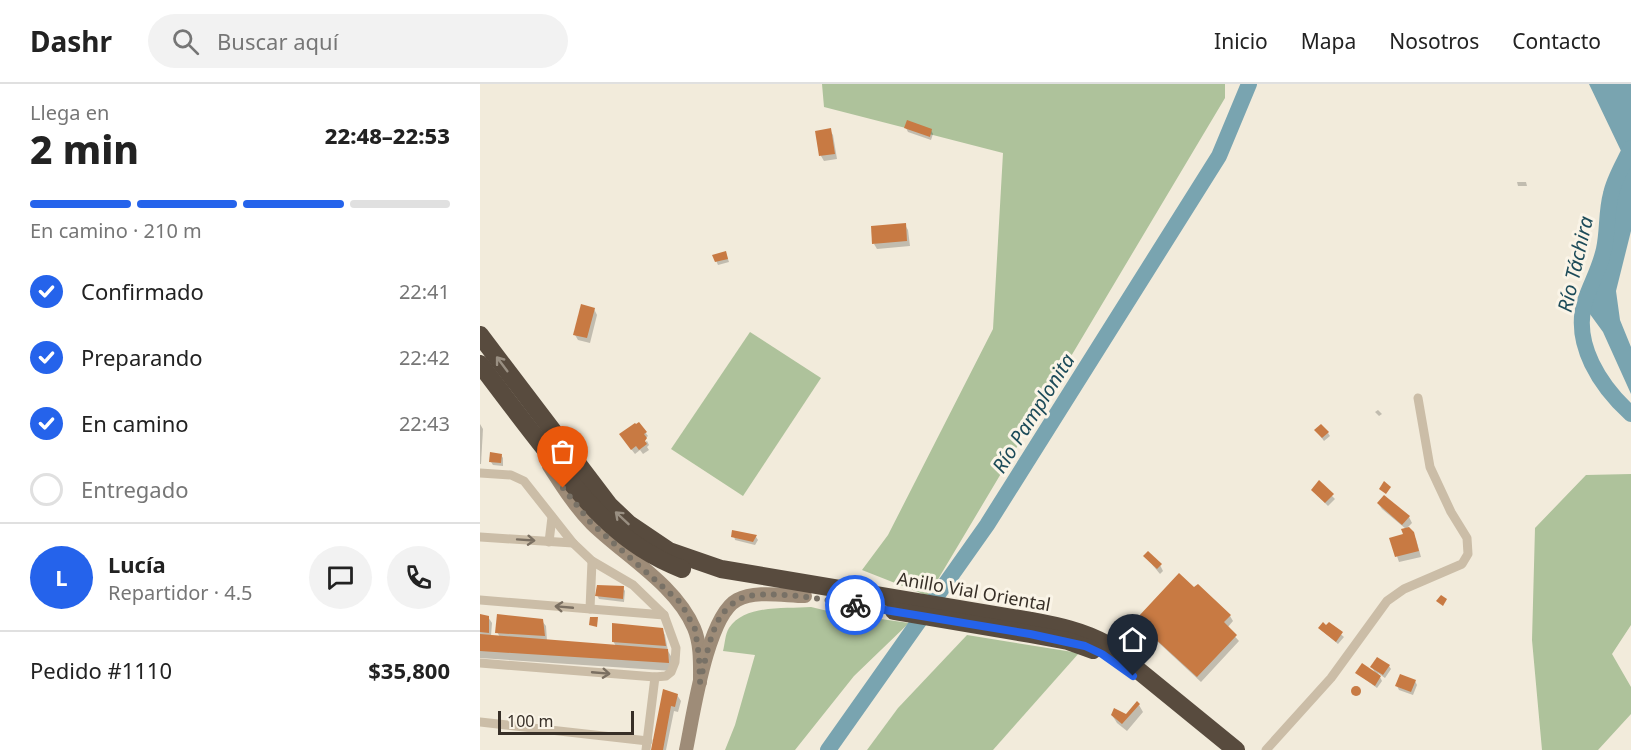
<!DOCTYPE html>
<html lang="es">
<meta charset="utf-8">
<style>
:root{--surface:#fff;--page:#f2f2f2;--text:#222;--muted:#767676;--line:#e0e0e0;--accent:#2563eb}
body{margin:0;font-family:"Noto Sans",sans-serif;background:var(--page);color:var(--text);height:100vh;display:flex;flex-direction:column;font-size:22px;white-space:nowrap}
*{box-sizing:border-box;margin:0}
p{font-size:20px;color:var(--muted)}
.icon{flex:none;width:33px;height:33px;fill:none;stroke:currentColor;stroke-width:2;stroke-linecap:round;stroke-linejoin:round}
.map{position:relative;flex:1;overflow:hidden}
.drawer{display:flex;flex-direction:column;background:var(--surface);width:480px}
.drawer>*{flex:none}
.scale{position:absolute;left:18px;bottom:15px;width:136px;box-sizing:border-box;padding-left:6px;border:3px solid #372f27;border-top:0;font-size:16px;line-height:21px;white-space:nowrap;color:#372f27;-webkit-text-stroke:4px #faf4e7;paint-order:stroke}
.pin{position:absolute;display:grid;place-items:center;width:51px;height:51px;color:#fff;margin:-62px -26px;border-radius:50% 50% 50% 0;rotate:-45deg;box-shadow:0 0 6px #0007}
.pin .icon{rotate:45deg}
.courier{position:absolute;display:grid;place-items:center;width:60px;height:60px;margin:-30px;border:4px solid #2563eb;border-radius:50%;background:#fff;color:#222;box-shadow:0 2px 8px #0007}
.overview em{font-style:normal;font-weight:800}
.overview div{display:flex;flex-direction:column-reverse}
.overview{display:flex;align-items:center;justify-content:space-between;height:102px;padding:0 30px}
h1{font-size:39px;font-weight:800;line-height:45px}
.bar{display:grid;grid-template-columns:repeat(4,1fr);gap:9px 6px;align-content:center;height:72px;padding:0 30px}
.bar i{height:8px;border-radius:4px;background:var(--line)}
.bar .active{background:var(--accent)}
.bar p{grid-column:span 4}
.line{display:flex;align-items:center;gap:15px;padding:0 30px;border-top:2px solid var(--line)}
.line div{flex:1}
.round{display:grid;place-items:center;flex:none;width:63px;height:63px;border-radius:32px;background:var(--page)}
ol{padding:0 30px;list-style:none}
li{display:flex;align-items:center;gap:18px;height:66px}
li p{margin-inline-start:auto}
li .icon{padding:6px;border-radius:50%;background:var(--accent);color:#fff;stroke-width:4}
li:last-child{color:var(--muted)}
li i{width:33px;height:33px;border:3px solid var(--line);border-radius:50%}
header{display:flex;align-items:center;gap:36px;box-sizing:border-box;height:84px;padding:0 30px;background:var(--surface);border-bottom:2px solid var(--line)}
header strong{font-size:28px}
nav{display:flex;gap:33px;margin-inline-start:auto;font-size:21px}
.search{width:420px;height:54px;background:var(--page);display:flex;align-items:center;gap:15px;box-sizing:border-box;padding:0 21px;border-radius:33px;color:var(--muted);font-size:22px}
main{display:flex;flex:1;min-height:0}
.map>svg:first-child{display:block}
</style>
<header>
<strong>Dashr</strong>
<div class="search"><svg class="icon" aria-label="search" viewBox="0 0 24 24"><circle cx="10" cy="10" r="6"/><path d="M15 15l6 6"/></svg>Buscar aquí</div>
<nav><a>Inicio</a><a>Mapa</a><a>Nosotros</a><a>Contacto</a></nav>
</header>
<main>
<section class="drawer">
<div class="overview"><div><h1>2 min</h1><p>Llega en</p></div><em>22:48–22:53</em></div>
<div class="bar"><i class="active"></i><i class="active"></i><i class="active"></i><i></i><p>En camino · 210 m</p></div>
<ol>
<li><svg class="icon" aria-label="check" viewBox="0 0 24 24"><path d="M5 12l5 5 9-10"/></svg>Confirmado<p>22:41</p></li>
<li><svg class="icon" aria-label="check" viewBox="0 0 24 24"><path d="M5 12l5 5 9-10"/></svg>Preparando<p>22:42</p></li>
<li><svg class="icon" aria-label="check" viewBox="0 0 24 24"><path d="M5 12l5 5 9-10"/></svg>En camino<p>22:43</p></li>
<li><i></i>Entregado</li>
</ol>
<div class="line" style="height:108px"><b class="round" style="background:var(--accent);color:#fff">L</b><div><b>Lucía</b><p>Repartidor · 4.5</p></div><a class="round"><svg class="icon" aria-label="chat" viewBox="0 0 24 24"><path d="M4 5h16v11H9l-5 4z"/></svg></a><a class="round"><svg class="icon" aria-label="phone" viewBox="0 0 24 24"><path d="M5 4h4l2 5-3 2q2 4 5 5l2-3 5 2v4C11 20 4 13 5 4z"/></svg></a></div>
<div class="line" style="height:78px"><div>Pedido #1110</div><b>$35,800</b></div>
</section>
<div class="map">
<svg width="1151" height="666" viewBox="0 0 1151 666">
<rect width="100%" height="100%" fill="#f2ebdb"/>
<!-- green -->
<g fill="#aec29b">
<path d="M342,0h403v14l-297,498 -66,-26 26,-35 105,-206 10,-176 -179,-46z"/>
<path d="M270,248l71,46 -78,118 -72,-47z"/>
<path d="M1151,390v151l-19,29 19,33v27l-33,36h-56l-10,-110 3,-112 51,-53z"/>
<path d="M331,523l21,5 77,11 -55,53 -59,74h-70l10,-25 20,-70 -32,-4c2,-7 2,-17 6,-23 16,-24 56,-19 82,-21z"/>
<path d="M487,551l112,18 -86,97h-126l31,-42z"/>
</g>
<!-- water -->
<path fill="#79a4b0" d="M1109,0h42v147l-15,60 4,29 11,27v47l-28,-62 -16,-22 35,-157z"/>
<!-- shadow -->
<g fill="#0003">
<path d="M426,44l25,2 2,4 -2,6 -23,-8z"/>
<path d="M350,46l3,5 4,24 -13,2 -3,-5 -4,-24z"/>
<path d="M1037,98h9l1,4h-9z"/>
<path d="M425,141l3,5 2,16 -33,3 -3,-5z"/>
<path d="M246,169l3,9 -11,3 -4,-9z"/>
<path d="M114,225l3,6 -7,28 -12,-3 -3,-5z"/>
<path d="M898,326l4,4 -3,2 -4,-4z"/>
<path d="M0,340l3,5 -2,35h-1z"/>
<path d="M159,340l9,12 -10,8 2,2 7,-5 2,4 -2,2 2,3 -6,4 -3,-4 -5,4 -11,-14z"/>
<path d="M838,349h10l2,3 -6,5z"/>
<path d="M21,371l2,3v8l-10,-1 -2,-3z"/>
<path d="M839,399l16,16 -7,7 -13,-13z"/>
<path d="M898,419l31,14 3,6 -5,5 9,11 5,18 -22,5 -8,-23 13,-4 2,-6 -24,-20z"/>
<path d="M253,448l23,5 2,3 -3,5 -20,-5z"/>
<path d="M665,472l15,9 3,6 -3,3z"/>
<path d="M143,504l2,3 -1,11 -25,-3 -2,-4z"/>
<path d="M0,532l8,1 4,6 -1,13 9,1 -3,-5 45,-11 4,5 1,15 69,5 -3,-5 49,-12 3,6 3,16 4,7 1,13 -193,-13z"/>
<path d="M750,532l3,5 -6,7 12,13 -38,41 -56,-52 -4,-6z"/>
<path d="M849,540l15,13 -6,7 -18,-15 7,-2z"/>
<path d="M909,582l2,3 -6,9 -7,-5 4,8 -5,7 -20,-15 19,2 -4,-8z"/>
<path d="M935,597l2,4 -4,10 -14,-5 -2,-4z"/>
<circle cx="877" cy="608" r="3.5"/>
<path d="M184,607l13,4 4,6 -3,11 -4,-1 -8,39h-14z"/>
<path d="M659,621l4,7 -16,19 -10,-8 -5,-8 14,1z"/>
</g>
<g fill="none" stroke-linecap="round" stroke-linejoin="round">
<!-- river -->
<g stroke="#79a4b0" stroke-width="16">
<path d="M1151,64c-7,15 -17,31 -20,46 -5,18 -3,37 -7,55 -4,19 -13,34 -19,52 -13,43 16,86 46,113"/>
<path d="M348,666l159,-225 232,-369 30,-72"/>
</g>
</g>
<!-- building -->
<g fill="#c87a43">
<path d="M427,36l25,9 -2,8 -26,-9z"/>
<path d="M351,44l4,26 -16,2 -4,-25z"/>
<path d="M426,139l1,18 -35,3 -1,-18z"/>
<path d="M246,167l2,8 -13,3 -3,-7z"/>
<path d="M101,220l14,4 -8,30 -14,-3z"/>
<path d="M159,338l8,10 -3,2 3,4 -2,3 2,3 -8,6 -3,-4 -5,4 -12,-16 16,-11 1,1z"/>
<path d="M841,340l8,8 -7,6 -8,-8z"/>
<path d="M10,368l12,2 -1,9 -12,-1z"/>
<path d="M839,396l15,14 -9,9 -14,-13z"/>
<path d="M904,397l7,6 -5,7 -7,-5z"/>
<path d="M904,411l26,21 -8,9 -25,-22z"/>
<path d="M929,443l5,5 5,19 -24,6 -6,-19 14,-4 -2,-5z"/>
<path d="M252,446l25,5 -4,7 -22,-5z"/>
<path d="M668,467l14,13 -5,5 -14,-13z"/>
<path d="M699,489l15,14 4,-3 33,31 -7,7 13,13 -40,42 -58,-53 2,-4 -3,-3z"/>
<path d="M117,501l27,1 -1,13 -28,-3z"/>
<path d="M961,511l6,4 -4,7 -7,-5z"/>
<path d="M0,530l9,2v17l-9,-1z"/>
<path d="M17,530l46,5 2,17 -50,-3z"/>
<path d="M110,533h8l-1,10 -8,-2z"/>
<path d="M843,538l3,3 3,-3 14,10 -7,10 -18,-14z"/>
<path d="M132,539l51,5 3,18 -54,-4z"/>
<path d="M0,550l188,15 1,14 -189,-12z"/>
<path d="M897,573l13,8 -7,10 -13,-8z"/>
<path d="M882,579l19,13 -6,10 -20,-13z"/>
<path d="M920,590l16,6 -5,12 -16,-6z"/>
<circle cx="876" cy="607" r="5"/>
<path d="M183,605l15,5 -3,13 -4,-1 -8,44h-12z"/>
<path d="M657,617l3,3 -18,20 -11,-9 3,-7 12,6z"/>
</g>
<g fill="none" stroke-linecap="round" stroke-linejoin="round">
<!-- street -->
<g stroke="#cbbda7" stroke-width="9">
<path d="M0,389l31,2 13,6 49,62 19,18 41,24 31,30 12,33 -1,14 -4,10 -5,4 -11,1 -9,73"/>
<path d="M0,453l93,6"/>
<path d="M69,458l3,-25"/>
<path d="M0,516l184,15"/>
<path d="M110,525l2,-48"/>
<path d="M0,579l175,14"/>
<path d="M0,638l168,19"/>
<path d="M786,666l65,-72 56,-77 17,-12 58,-25 6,-10 -1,-16 -16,-26 -21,-45 -12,-69"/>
</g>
<!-- secondary -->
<g stroke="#9e8c78" stroke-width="14">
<path d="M69,382c13,20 26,41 43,58 33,32 84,61 102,104 7,16 6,37 6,54"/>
<path d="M206,666c7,-33 21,-134 51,-150 19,-10 48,-4 68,-4"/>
</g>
<!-- highway -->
<g stroke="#584b3e" stroke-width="18">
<path d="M0,251l129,170 20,19 40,27 52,18 310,52c27,5 51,10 75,23l130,106"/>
<path d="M0,280c21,28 43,57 65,85 39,51 74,96 137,120"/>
<path d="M414,527l136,23 38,7 25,9"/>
</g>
</g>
<!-- one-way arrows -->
<defs><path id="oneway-shaft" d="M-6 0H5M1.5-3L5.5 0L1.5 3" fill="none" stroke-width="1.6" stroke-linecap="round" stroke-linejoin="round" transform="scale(1.5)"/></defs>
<g stroke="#998f82">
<use href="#oneway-shaft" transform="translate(22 280) rotate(-127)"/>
<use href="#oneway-shaft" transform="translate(142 434) rotate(-137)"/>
</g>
<g stroke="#7a6f61">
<use href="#oneway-shaft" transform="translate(46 456) rotate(4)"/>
<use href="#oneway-shaft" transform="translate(84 523) rotate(-175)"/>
<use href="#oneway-shaft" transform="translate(121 589) rotate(5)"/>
</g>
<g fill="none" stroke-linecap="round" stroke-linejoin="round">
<!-- done -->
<path stroke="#787166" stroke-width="6" stroke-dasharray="0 10.8" d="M83,404l28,35 90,80 14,26 4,27 1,26c5,-20 11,-54 23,-69 4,-4 10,-10 14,-13 26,-13 89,0 118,5"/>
<!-- route -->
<path stroke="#2563eb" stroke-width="8" d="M375,521l175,29 55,12 17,8 31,22"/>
</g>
<g text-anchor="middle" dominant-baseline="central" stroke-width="6" stroke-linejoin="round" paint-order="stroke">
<!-- street labels -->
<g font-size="18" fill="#372f27" stroke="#faf4e7">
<text transform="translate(494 507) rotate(10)">Anillo Vial Oriental</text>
</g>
<!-- water labels -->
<g font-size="20" font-style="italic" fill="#1c4b59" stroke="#faf4e7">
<text transform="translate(1095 180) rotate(-77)">Río Táchira</text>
<text transform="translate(553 329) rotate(-58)">Río Pamplonita</text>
</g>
</g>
</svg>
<div class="scale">100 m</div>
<div class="pin" style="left:83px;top:404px;background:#ea580c"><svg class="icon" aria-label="bag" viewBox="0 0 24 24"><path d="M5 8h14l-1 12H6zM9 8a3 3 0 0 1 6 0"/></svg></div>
<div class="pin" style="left:653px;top:592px;background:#1f2937"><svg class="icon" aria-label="home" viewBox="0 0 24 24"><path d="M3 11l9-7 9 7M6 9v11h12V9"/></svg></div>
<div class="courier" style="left:375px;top:521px"><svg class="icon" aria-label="bike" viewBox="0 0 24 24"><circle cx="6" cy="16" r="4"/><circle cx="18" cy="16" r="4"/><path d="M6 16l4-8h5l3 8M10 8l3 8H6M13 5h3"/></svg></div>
</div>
</main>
